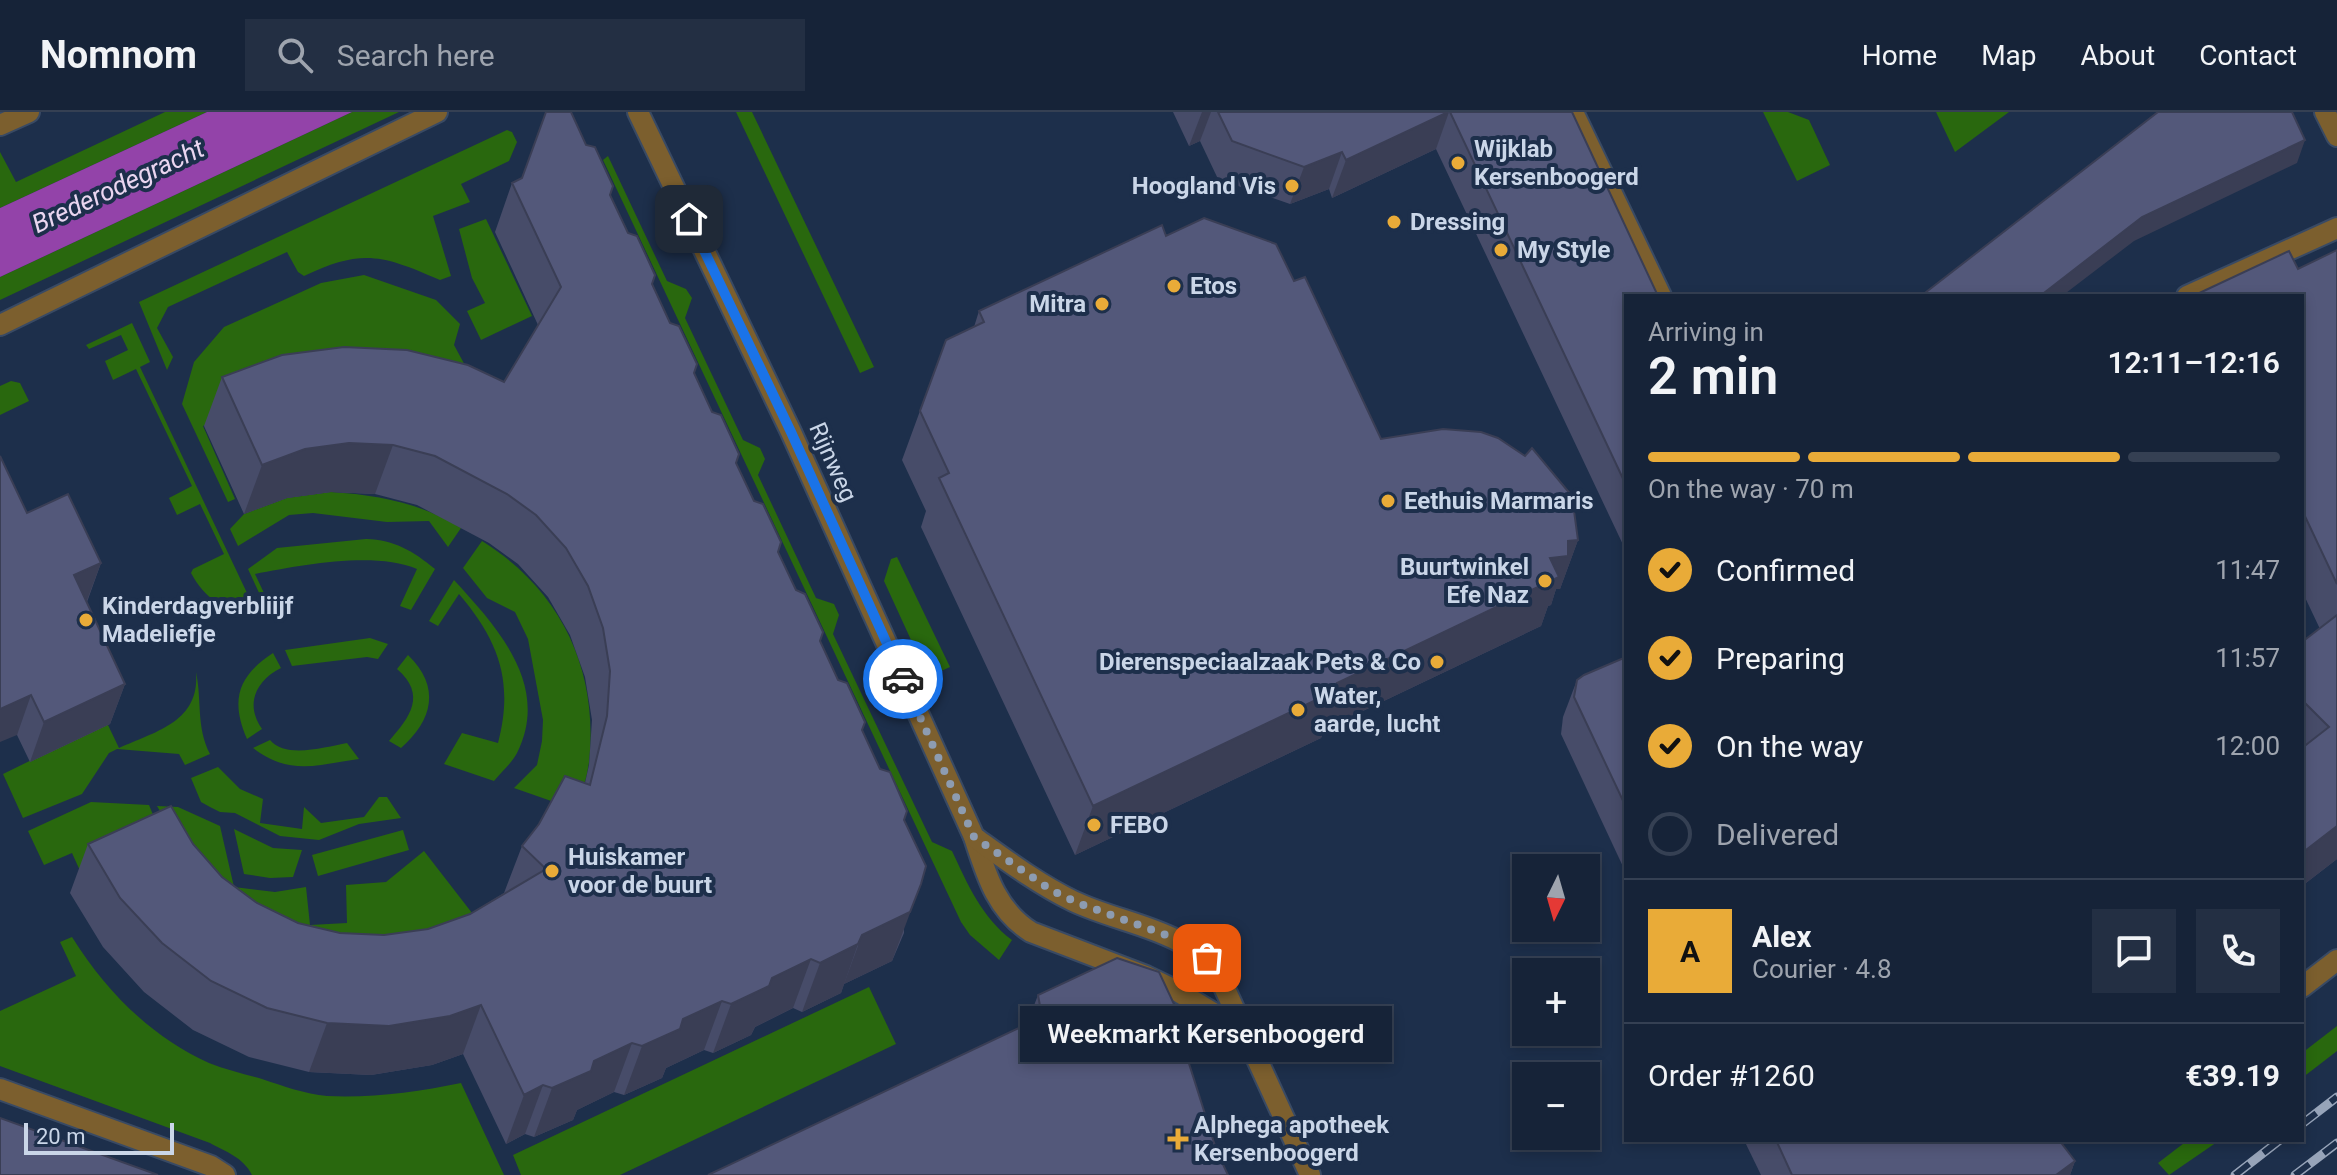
<!DOCTYPE html>
<meta charset="utf-8">
<style>
:root{--surface:#162338;--page:#232f43;--text:#f1f3f6;--muted:#9ea4ae;--line:#354053;--accent:#e9ab38}
body{margin:0;font-family:Roboto,sans-serif;background:var(--page);color:var(--text);height:100vh;display:flex;flex-direction:column;font-size:30px;white-space:nowrap}
*{box-sizing:border-box;margin:0}
p{font-size:26px;color:var(--muted)}
.icon{flex:none;width:44px;height:44px;fill:none;stroke:currentColor;stroke-width:2;stroke-linecap:round;stroke-linejoin:round}
.map{position:relative;flex:1;overflow:hidden}
.sheet{position:absolute;left:1624px;top:182px;width:680px;height:848px;display:flex;flex-direction:column;background:var(--surface);border-radius:0px;box-shadow:0 4px 12px #0003,0 0 0 2px var(--line)}
.sheet>*{flex:none}
.needle{width:52px;rotate:185deg}
.controls{position:absolute;left:1512px;top:742px;display:grid;gap:16px}
.controls a{display:grid;place-items:center;width:88px;height:88px;border-radius:0px;background:var(--surface);box-shadow:0 4px 12px #0003,0 0 0 2px var(--line);font-size:40px}
.scale{position:absolute;left:24px;bottom:20px;width:150px;box-sizing:border-box;padding-left:8px;border:4px solid #cad6e8;border-top:0;font-size:22px;line-height:28px;white-space:nowrap;color:#cad6e8;-webkit-text-stroke:6px #1d2f4b;paint-order:stroke}
.pin{position:absolute;display:grid;place-items:center;width:68px;height:68px;color:#fff;margin:-34px;border-radius:16px;box-shadow:0 4px 12px #0006}
.courier{position:absolute;display:grid;place-items:center;width:80px;height:80px;margin:-40px;border:6px solid #1a73e8;border-radius:50%;background:#fff;color:#222;box-shadow:0 2px 10px #0007}
.bubble{position:absolute;height:56px;border-radius:0px;background:var(--surface);box-shadow:0 4px 12px #0003,0 0 0 2px var(--line);font-size:26px;font-weight:600;line-height:56px;text-align:center}
.overview em{font-style:normal;font-weight:600}
.overview div{display:flex;flex-direction:column-reverse}
.overview{display:flex;align-items:center;justify-content:space-between;height:136px;padding:0 24px}
h1{font-size:52px;font-weight:600;line-height:60px}
.bar{display:grid;grid-template-columns:repeat(4,1fr);gap:12px 8px;align-content:center;height:96px;padding:0 24px}
.bar i{height:10px;border-radius:6px;background:var(--line)}
.bar .active{background:var(--accent)}
.bar p{grid-column:span 4}
.line{display:flex;align-items:center;gap:20px;padding:0 24px;border-top:2px solid var(--line)}
.line div{flex:1}
.round{display:grid;place-items:center;flex:none;width:84px;height:84px;border-radius:0px;background:var(--page)}
ol{padding:0 24px;list-style:none}
li{display:flex;align-items:center;gap:24px;height:88px}
li p{margin-inline-start:auto}
li .icon{padding:8px;border-radius:50%;background:var(--accent);color:#111;stroke-width:4}
li:last-child{color:var(--muted)}
li i{width:44px;height:44px;border:4px solid var(--line);border-radius:50%}
header{display:flex;align-items:center;gap:48px;box-sizing:border-box;height:112px;padding:0 40px;background:var(--surface);border-bottom:2px solid var(--line)}
header strong{font-size:38px}
nav{display:flex;gap:44px;margin-inline-start:auto;font-size:28px}
.search{width:560px;height:72px;background:var(--page);display:flex;align-items:center;gap:20px;box-sizing:border-box;padding:0 28px;border-radius:0px;color:var(--muted);font-size:30px}
.map>svg:first-child{display:block}
</style>
<header>
<strong>Nomnom</strong>
<div class="search"><svg class="icon" aria-label="search" viewBox="0 0 24 24"><circle cx="10" cy="10" r="6"/><path d="M15 15l6 6"/></svg>Search here</div>
<nav><a>Home</a><a>Map</a><a>About</a><a>Contact</a></nav>
</header>
<div class="map">
<svg width="2337" height="1063" viewBox="0 0 2337 1063">
<rect width="100%" height="100%" fill="#1d2f4b"/>
<!-- green -->
<g fill="#29680e">
<path d="M165,0h42l-207,96v-56l16,30z"/>
<path d="M352,0h47l-399,188v-23z"/>
<path d="M736,0h16l122,255 -14,6z"/>
<path d="M1763,0h25l21,8 21,45 -33,16z"/>
<path d="M1936,0h73l-54,40z"/>
<path d="M507,18l5,2 5,10 -8,19 -48,23 9,18 -37,14 18,60 -11,4c-57,-25 -78,-32 -136,-4l-6,-4 -11,-20 -119,55 -11,21 16,29 -6,13 -28,-68z"/>
<path d="M608,44l59,125 19,8 6,9 -7,20 58,122 17,8 5,11 -7,16 58,123 18,6 5,11 -6,19 99,208 20,9c15,32 30,67 60,89l-13,20 -29,-25 -9,-13 -358,-762z"/>
<path d="M486,107l46,97 -51,24 -14,-29 18,-8 -13,-25 -13,-49z"/>
<path d="M364,163l72,25 24,24 -6,21 51,94 -241,-35 -61,22 32,73 -7,3 -46,-98 12,-42 30,-35 97,-44z"/>
<path d="M132,211l18,39 -10,5 116,245c-30,1 -51,-13 -65,-39l2,-4 31,-15 -24,-50 -23,11 -8,-17 23,-12 -56,-117 -23,11 -8,-19 23,-11 -7,-15 -32,14 -3,-4z"/>
<path d="M11,269l9,2 9,18 -29,14v-29z"/>
<path d="M331,380c47,3 90,11 130,36l-13,19 -19,-26 -42,1 -74,-9 -24,2 -51,31 -8,-17 14,-15 43,-16z"/>
<path d="M366,427c29,1 47,12 69,30l-24,41 -11,-4 17,-37c-42,-18 -116,-4 -162,5l17,36 -4,2 -20,-43 29,-21z"/>
<path d="M482,429c79,49 117,129 107,221 -2,16 -8,33 -12,48l-63,-22 23,-23 5,-24 1,-21 -15,-81 -13,-27 -28,-14 -24,-30z"/>
<path d="M897,445l53,110 -22,10 -44,-96 7,-22z"/>
<path d="M454,468c43,47 97,105 63,173 -5,10 -16,19 -23,28l-50,-17 18,-31 36,10c16,-61 1,-102 -39,-149l-21,32 -9,-5z"/>
<path d="M370,526l18,6 -10,15 -11,-2 -75,9 -7,-16z"/>
<path d="M273,541l8,15c-26,13 -36,37 -19,61l-15,10c-17,-39 -9,-63 26,-86z"/>
<path d="M408,543c33,32 25,65 -7,93l-12,-7c21,-24 38,-46 8,-72z"/>
<path d="M196,560c6,28 0,55 14,82l-25,11 -6,-11 -62,-5 -8,4 -27,41 -59,24 -20,-44 104,-51 12,25c37,-17 81,-26 77,-76z"/>
<path d="M270,628c16,19 55,7 77,3l12,16c-43,6 -69,17 -106,-11z"/>
<path d="M218,655l22,22 23,10 -3,24 42,6 2,-22 17,16 43,-6 15,-20h8l14,21 -42,6 -40,16 -39,-4 -45,-23 -15,-1 -10,-5 -9,-5 -10,-24z"/>
<path d="M91,690l58,3 7,17 -70,62 -14,-31 -28,12 -16,-34z"/>
<path d="M157,694l21,1 42,19 14,61 41,5 31,-5 4,38 37,-2 -1,-38 40,-3 38,-31 55,71 -155,44 -139,-113z"/>
<path d="M234,717l39,19 29,2 -9,27 -23,1 -26,-4z"/>
<path d="M403,718l6,20 -91,26 -6,-21z"/>
<path d="M72,825c34,54 78,99 137,126 17,7 36,11 53,16 21,7 43,15 65,17 46,2 90,-4 134,-13l43,92h-252c-9,-18 -26,-23 -42,-32l-210,-77v-55l76,-35 -16,-34z"/>
<path d="M869,875l27,57 -276,131h-99l-8,-20z"/>
<path d="M2337,914v25l-35,27v-25z"/>
<path d="M2188,1028h32l-51,35 -11,-12z"/>
</g>
<!-- water -->
<path fill="#9343a9" d="M207,0h145l-352,165v-69z"/>
<g fill="none" stroke-linecap="round" stroke-linejoin="round">
<defs>
<g id="minor">
<path d="M1573,0l88,184"/>
<path d="M2325,0l12,24"/>
<path d="M0,13l29,-13"/>
<path d="M2187,184l150,-68"/>
<path d="M0,213l437,-213"/>
<path d="M2302,875l35,-27"/>
<path d="M0,977l211,77 14,9"/>
</g>
<g id="tertiary">
<path d="M638,0l153,320 183,405c12,37 22,73 57,95l115,44 31,15 66,40"/>
<path d="M974,725c32,23 64,47 99,64 50,24 113,27 146,75l91,199"/>
</g>
</defs>
<!-- minor casing -->
<use href="#minor" stroke="#394a64" stroke-width="24"/>
<!-- tertiary casing -->
<use href="#tertiary" stroke="#394a64" stroke-width="24"/>
<!-- minor -->
<use href="#minor" stroke="#7c5f2e" stroke-width="20"/>
<!-- tertiary -->
<use href="#tertiary" stroke="#7c5f2e" stroke-width="20"/>
<defs>
<g id="rail">
<path d="M2302,1012l35,-27"/>
<path d="M2235,1063l45,-35"/>
<path d="M2295,1063l42,-32"/>
</g>
</defs>
<!-- rail casing -->
<use href="#rail" stroke="#97a4b9" stroke-width="9"/>
<!-- rail -->
<use href="#rail" stroke="#1d2f4b" stroke-width="6" stroke-dasharray="18" stroke-linecap="butt"/>
</g>
<!-- wall -->
<g fill="#474c69">
<path d="M1173,0h399l54,184v255l-190,-402 -104,49 -3,-9 -39,15 -72,-25 -18,-38 -11,5z"/>
<path d="M512,71l98,12 294,625v113l-12,28 -48,23 -3,9 -39,19 -9,-4 -38,19 -4,8 -38,18 -9,-3 -38,18 -4,10 -38,17 -10,-3 -37,18 -4,10 -39,17 -9,-3 -19,10 -43,-90 -31,11 -61,10 -62,-3 -60,-15 -56,-27 -49,-38 -41,-45 -33,-54 18,-49h105l29,33 35,26 41,20 42,10 44,2 44,-6 42,-15 34,-21 18,-47 63,-63 4,-18 3,-45 -7,-43 -15,-42 -22,-38 -30,-33 -29,-21 -72,-38 -42,-11 -44,-2 -44,6 -43,16 -40,-88 18,-49 282,5 34,-57 -43,-93z"/>
<path d="M1166,124l128,45 87,158 197,101 -18,49h-4l-5,16 -3,1 -7,20 -216,103 -4,9 -246,117 -154,-328 5,-16 -24,-51 44,-120 28,-13 5,-16z"/>
<path d="M2337,138v609l-35,27v-244l18,-13 -18,-38v-295l-4,-27z"/>
<path d="M27,401l74,50 -14,39 38,82 -15,40 -80,38 -13,-27z"/>
<path d="M1626,545v216l-65,-139 2,-17 14,-37z"/>
<path d="M1038,883l145,48 34,109 11,23h-520l319,-151z"/>
<path d="M1744,1028h315l16,21 -5,14h-309z"/>
</g>
<!-- shaded-wall -->
<g fill="#3a3e55">
<path d="M1202,0h9l-11,29 -11,5z"/>
<path d="M1449,0l-13,37 -104,49 14,-38z"/>
<path d="M2305,28l-8,23 -163,78 -72,55h-22l102,-79z"/>
<path d="M1342,40l-13,37 -39,15 14,-37z"/>
<path d="M349,331l44,2 -18,49 -44,-2 -44,6 -43,16 18,-49 43,-16z"/>
<path d="M1578,428l-18,49h-4l-5,16 -3,1 -7,20 -216,103 -4,9 -246,117 18,-49 244,-123 213,-125 18,-17z"/>
<path d="M101,451l-15,40 -12,-28z"/>
<path d="M125,572l-15,40 -80,38 14,-40z"/>
<path d="M31,583l-14,40 -17,7v-33z"/>
<path d="M2337,714v33l-35,27v-33z"/>
<path d="M921,772l-29,77 -48,23 18,-49z"/>
<path d="M858,832l-17,49 -39,19 18,-49z"/>
<path d="M811,847l-18,49 -38,19 -4,8 -38,18 18,-49 41,-26z"/>
<path d="M722,889l-18,49 -38,18 -4,10 -38,17 18,-49 41,-27z"/>
<path d="M481,893l-18,49 -31,11 -61,10 -62,-3 18,-49z"/>
<path d="M1187,920l-15,40 8,-37z"/>
<path d="M632,931l-18,49 -37,18 -4,10 -39,17 18,-49 42,-27z"/>
<path d="M543,973l-18,49 -19,10 18,-49z"/>
<path d="M2075,1049l-5,14h-14z"/>
</g>
<!-- building -->
<g fill="#53587a" stroke="#3a3e55" stroke-width="2">
<path d="M546,0h25l15,33 9,2 18,39 -3,9 18,38 9,3 18,39 -3,9 18,39 9,3 18,38 -3,9 18,39 9,3 18,39 -3,9 18,38 9,3 18,38 -3,10 18,38 9,4 18,38 -3,9 18,39 9,3 18,39 -3,8 18,39 10,3 17,39 -3,9 22,46 -5,18 -11,28 -48,23 -4,9 -38,19 -9,-4 -39,19 -3,8 -38,18 -9,-3 -39,18 -3,10 -38,17 -10,-3 -38,18 -3,10 -39,17 -9,-3 -19,10 -43,-90 -31,11 -61,10 -62,-3 -60,-15 -56,-27 -49,-38 -42,-45 -32,-54 83,-38 22,38 29,33 35,26 41,20 42,10 44,2 44,-6 42,-15 76,-45 -24,-23 17,-22 26,-48 25,9 17,-69 3,-45 -7,-43 -15,-42 -22,-38 -30,-33 -29,-21 -72,-38 -42,-11 -44,-2 -44,6 -43,16 -40,-88 60,-22 62,-8 63,3 61,15 36,17 57,-95 -49,-104 10,-5z"/>
<path d="M1218,0h230l-102,48 -4,-8 -38,15 -72,-26z"/>
<path d="M1450,0h122l86,184h-32v189z"/>
<path d="M2158,0h134l13,28 -163,77 -102,79h-119z"/>
<path d="M1204,106l72,26 18,37 11,-4 76,162 62,-10 38,3 17,6 27,18 7,-8 40,48 6,44 -10,1v15l-18,2 9,19 -222,106 2,6 -246,117 -154,-328 10,-5 -29,-62 26,-71 38,-18 -5,-11 183,-86 4,11z"/>
<path d="M2337,138v334l-35,-74v-214h-109l96,-45 9,18z"/>
<path d="M0,344l27,57 41,-19 33,69 -27,12 51,109 -81,38 -13,-27 -31,14z"/>
<path d="M2337,503v211l-35,27v-105l27,-21 -27,-27v-58z"/>
<path d="M1626,545v150l-52,-110 3,-17 7,-5z"/>
<path d="M1117,846l42,14 28,60 -7,3 37,117 11,23h-520l334,-158 -4,-22z"/>
<path d="M0,1006l158,57h-158z"/>
<path d="M1776,1028h283l16,21 -19,14h-264z"/>
</g>
<g fill="none" stroke-linecap="round" stroke-linejoin="round">
<!-- done -->
<path stroke="#8d9cb1" stroke-width="8" stroke-dasharray="0 14.4" d="M903,567l71,158 77,53 27,13 91,33 22,10 16,12"/>
<!-- route -->
<path stroke="#1a73e8" stroke-width="10" d="M689,107l102,213 112,247"/>
</g>
<!-- markers -->
<g fill="#e9ab38" stroke="#1d2f4b" stroke-width="3">
<circle cx="1458" cy="51" r="8"/>
<circle cx="1292" cy="74" r="8"/>
<circle cx="1394" cy="110" r="8"/>
<circle cx="1501" cy="138" r="8"/>
<circle cx="1174" cy="174" r="8"/>
<circle cx="1102" cy="192" r="8"/>
<circle cx="1388" cy="389" r="8"/>
<circle cx="1545" cy="469" r="8"/>
<circle cx="86" cy="508" r="8"/>
<circle cx="1437" cy="550" r="8"/>
<circle cx="1298" cy="598" r="8"/>
<circle cx="1094" cy="713" r="8"/>
<circle cx="552" cy="759" r="8"/>
<path d="M1174 1015h8v8h8v8h-8v8h-8v-8h-8v-8h8z"/>
</g>
<g text-anchor="middle" dominant-baseline="central" stroke-width="8" stroke-linejoin="round" paint-order="stroke">
<!-- poi labels -->
<g font-size="24" font-weight="bold" fill="#cad6e8" stroke="#1d2f4b" text-anchor="start">
<text x="1474" y="37">Wijklab<tspan x="1474" dy="28">Kersenboogerd</tspan></text>
<text x="1276" y="74" text-anchor="end">Hoogland Vis</text>
<text x="1410" y="110">Dressing</text>
<text x="1517" y="138">My Style</text>
<text x="1190" y="174">Etos</text>
<text x="1086" y="192" text-anchor="end">Mitra</text>
<text x="1404" y="389">Eethuis Marmaris</text>
<text x="1529" y="455" text-anchor="end">Buurtwinkel<tspan x="1529" dy="28">Efe Naz</tspan></text>
<text x="102" y="494">Kinderdagverbliijf<tspan x="102" dy="28">Madeliefje</tspan></text>
<text x="1421" y="550" text-anchor="end">Dierenspeciaalzaak Pets &amp; Co</text>
<text x="1314" y="584">Water,<tspan x="1314" dy="28">aarde, lucht</tspan></text>
<text x="1110" y="713">FEBO</text>
<text x="568" y="745">Huiskamer<tspan x="568" dy="28">voor de buurt</tspan></text>
<text x="1194" y="1013">Alphega apotheek<tspan x="1194" dy="28">Kersenboogerd</tspan></text>
</g>
<!-- street labels -->
<g font-size="24" fill="#cad6e8" stroke="#1d2f4b">
<text transform="translate(833 350) rotate(66)">Rijnweg</text>
</g>
<!-- water labels -->
<g font-size="26" font-style="italic" fill="#ead6f0" stroke="#1d2f4b">
<text transform="translate(118 74) rotate(-25)">Brederodegracht</text>
</g>
</g>
</svg>
<div class="controls">
<a><svg class="needle" viewBox="-14 -14 28 28"><path d="M0-13l5 13h-10z" fill="#e53935"/><path d="M0 13l5-13h-10z" fill="#9ea4ae"/></svg></a>
<a>+</a>
<a>−</a>
</div>
<div class="scale">20 m</div>
<div class="pin" style="left:1207px;top:846px;background:#ea580c"><svg class="icon" aria-label="bag" viewBox="0 0 24 24"><path d="M5 8h14l-1 12H6zM9 8a3 3 0 0 1 6 0"/></svg></div>
<div class="pin" style="left:689px;top:107px;background:#1f2937"><svg class="icon" aria-label="home" viewBox="0 0 24 24"><path d="M3 11l9-7 9 7M6 9v11h12V9"/></svg></div>
<div class="courier" style="left:903px;top:567px"><svg class="icon" aria-label="car" viewBox="0 0 24 24"><path d="M5 17H2v-5l4-1 3-4h7l3 4 3 1v5h-3M9 17h6M6 11h13"/><circle cx="7" cy="17" r="2"/><circle cx="17" cy="17" r="2"/></svg></div>
<div class="bubble" style="left:1020px;top:894px;width:372px">Weekmarkt Kersenboogerd</div>
<section class="sheet">
<div class="overview"><div><h1>2 min</h1><p>Arriving in</p></div><em>12:11–12:16</em></div>
<div class="bar"><i class="active"></i><i class="active"></i><i class="active"></i><i></i><p>On the way · 70 m</p></div>
<ol>
<li><svg class="icon" aria-label="check" viewBox="0 0 24 24"><path d="M5 12l5 5 9-10"/></svg>Confirmed<p>11:47</p></li>
<li><svg class="icon" aria-label="check" viewBox="0 0 24 24"><path d="M5 12l5 5 9-10"/></svg>Preparing<p>11:57</p></li>
<li><svg class="icon" aria-label="check" viewBox="0 0 24 24"><path d="M5 12l5 5 9-10"/></svg>On the way<p>12:00</p></li>
<li><i></i>Delivered</li>
</ol>
<div class="line" style="height:144px"><b class="round" style="background:var(--accent);color:#111">A</b><div><b>Alex</b><p>Courier · 4.8</p></div><a class="round"><svg class="icon" aria-label="chat" viewBox="0 0 24 24"><path d="M4 5h16v11H9l-5 4z"/></svg></a><a class="round"><svg class="icon" aria-label="phone" viewBox="0 0 24 24"><path d="M5 4h4l2 5-3 2q2 4 5 5l2-3 5 2v4C11 20 4 13 5 4z"/></svg></a></div>
<div class="line" style="height:104px"><div>Order #1260</div><b>€39.19</b></div>
</section>
</div>
